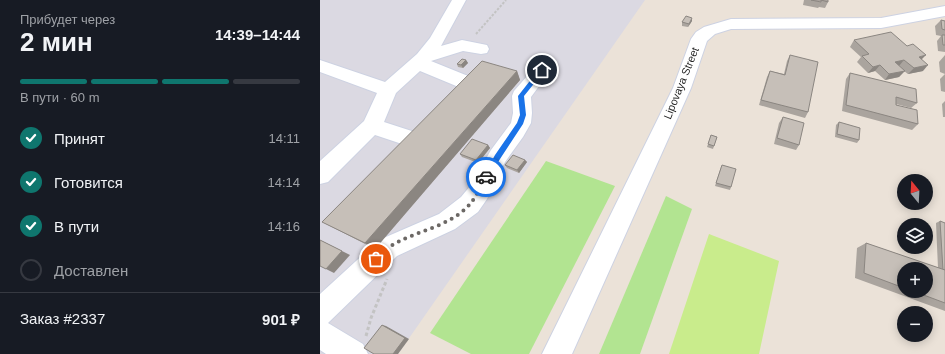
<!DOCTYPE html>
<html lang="ru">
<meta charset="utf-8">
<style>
:root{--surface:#171b24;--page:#20242c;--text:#f1f3f6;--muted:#9ea1a6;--line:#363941;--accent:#0f766e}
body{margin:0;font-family:Helvetica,sans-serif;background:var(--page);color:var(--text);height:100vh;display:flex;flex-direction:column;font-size:15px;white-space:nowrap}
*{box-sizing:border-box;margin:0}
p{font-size:13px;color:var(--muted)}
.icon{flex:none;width:22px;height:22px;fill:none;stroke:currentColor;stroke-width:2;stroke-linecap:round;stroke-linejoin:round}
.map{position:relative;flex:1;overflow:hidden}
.sheet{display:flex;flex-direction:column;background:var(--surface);width:320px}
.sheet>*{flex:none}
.needle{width:26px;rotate:342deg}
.fabs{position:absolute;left:577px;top:174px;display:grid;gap:8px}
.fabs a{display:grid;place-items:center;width:36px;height:36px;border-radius:50%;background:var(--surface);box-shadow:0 2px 10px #0003;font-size:20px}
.pin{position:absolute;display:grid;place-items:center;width:34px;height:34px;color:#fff;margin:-17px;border:2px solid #fff;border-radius:50%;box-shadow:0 1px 4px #0007}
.courier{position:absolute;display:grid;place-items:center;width:40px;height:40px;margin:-20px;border:3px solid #1a73e8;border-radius:50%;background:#fff;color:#222;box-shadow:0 1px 5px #0007}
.headline em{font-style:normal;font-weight:700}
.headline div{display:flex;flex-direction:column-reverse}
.headline{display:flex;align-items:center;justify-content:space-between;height:68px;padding:0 20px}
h1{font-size:26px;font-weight:700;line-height:30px}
.bar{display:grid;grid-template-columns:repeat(4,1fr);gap:6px 4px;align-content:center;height:48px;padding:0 20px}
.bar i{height:5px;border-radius:3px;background:var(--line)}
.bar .current{background:var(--accent)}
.bar p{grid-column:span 4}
.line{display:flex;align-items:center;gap:10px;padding:0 20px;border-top:1px solid var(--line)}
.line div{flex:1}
ol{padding:0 20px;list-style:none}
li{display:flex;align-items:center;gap:12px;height:44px}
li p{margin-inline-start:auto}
li .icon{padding:4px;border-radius:50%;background:var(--accent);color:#fff;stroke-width:4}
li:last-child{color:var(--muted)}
li i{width:22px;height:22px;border:2px solid var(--line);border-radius:50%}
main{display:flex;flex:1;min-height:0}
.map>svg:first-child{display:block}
</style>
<main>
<section class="sheet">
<div class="headline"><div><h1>2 мин</h1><p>Прибудет через</p></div><em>14:39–14:44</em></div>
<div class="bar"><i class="current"></i><i class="current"></i><i class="current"></i><i></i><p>В пути · 60 m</p></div>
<ol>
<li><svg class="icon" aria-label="check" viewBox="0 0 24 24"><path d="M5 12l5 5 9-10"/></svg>Принят<p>14:11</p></li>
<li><svg class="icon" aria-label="check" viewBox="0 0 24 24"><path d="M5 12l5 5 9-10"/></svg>Готовится<p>14:14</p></li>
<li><svg class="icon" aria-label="check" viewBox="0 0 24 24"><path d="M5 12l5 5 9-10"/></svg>В пути<p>14:16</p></li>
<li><i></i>Доставлен</li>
</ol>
<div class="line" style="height:52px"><div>Заказ #2337</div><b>901 ₽</b></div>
</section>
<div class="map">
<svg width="625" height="354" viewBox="0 0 625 354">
<rect width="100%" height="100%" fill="#ebe2d8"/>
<!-- industrial -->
<path fill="#dbd9e2" d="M0,0h325l-247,354h-78z"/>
<!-- green -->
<g fill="#b2e491">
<path d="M226,161l69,25 -86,168h-58l-41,-21z"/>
<path d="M346,196l26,13 -52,145h-41z"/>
</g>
<!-- pitch -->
<path fill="#c9ec8c" d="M389,234l70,27 -20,93h-90z"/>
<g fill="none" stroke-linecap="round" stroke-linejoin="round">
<defs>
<g id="minor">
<path d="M132,0h14l-25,46 21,-6 25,5 2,4 -2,4 -6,1 -18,-3 -32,10 42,17 3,5 -3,5 -6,1 -6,-1 -41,-17 -24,22 -12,29 37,12 3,6 -3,6 -7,2 -39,-13 -47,47 -8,2v-23l44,-40 13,-28 -57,-21v-12l65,22 32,-28 13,-16z"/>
<path d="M625,6v10l-64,12 -150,1 -16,5 -8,7 -16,47 -119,266h-30l131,-266 18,-49 5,-7 8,-5 27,-8 150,-1z"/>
<path d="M222,64l6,2 3,4 -20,27 1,16 -1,10 -8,14 -18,25 -18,37 -9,13 -23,17 -58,27 -69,67 35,21 5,10h-42l-6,-4v-56l59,-54 60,-26 22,-17 10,-12 20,-35 20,-27 2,-10 -1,-17 2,-5 22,-25z"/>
</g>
</defs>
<!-- minor casing -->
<use href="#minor" stroke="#cdd2e2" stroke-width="2"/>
<!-- path-far1 -->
<path stroke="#c3c3c3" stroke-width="2" stroke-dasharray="2.5 1.5" stroke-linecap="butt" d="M156,34l30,-34"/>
<!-- path -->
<path stroke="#c3c3c3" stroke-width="3" stroke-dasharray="3.5 2.5" stroke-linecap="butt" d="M46,336l5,-18 16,-39"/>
<!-- minor -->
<use href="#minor" fill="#fff" fill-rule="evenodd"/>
</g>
<!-- wall -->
<g fill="#aaa49e" fill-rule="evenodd">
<path d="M484,0h24v2l-3,6 -6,-1 -1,1 -15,-3z"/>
<path d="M621,20l4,1v31l-7,-1 -1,-10 4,-5 -5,-1 -1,-9z"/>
<path d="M372,21l-4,6 -6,-1v-4z"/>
<path d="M534,40l68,19 1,12 -15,3 -4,-3 -5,6 -14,3 -10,-9 -7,2 -11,-11 4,-5 -11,-10z"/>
<path d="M470,55l18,57 -3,6 -46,-13 8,-28 3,-6 14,3 3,-13z"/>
<path d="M625,55v19l-5,-2 -1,-10z"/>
<path d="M146,60l2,3 -5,5 -5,-1 -1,-3z"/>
<path d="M197,71l3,9 -145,169 -53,-27z"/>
<path d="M530,73l67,30 -6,5 -15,-4 22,20 -6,6 -70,-19 4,-32z"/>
<path d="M625,74v18l-4,-1 -1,-12z"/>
<path d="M625,101v16h-2l-1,-13z"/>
<path d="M463,117l16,28 -3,5 -22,-6 5,-21z"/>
<path d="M519,122l20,18 -2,3 -22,-6 1,-12z"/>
<path d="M391,135l6,2 -4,12 -6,-2z"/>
<path d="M168,145l2,3 -12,15 -16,-6 -2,-3z"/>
<path d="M205,160l2,2 -8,11 -12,-5 -2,-3z"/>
<path d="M401,167l10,20 -1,3 -15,-4z"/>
<path d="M620,221l5,2v88l-90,-33 2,-30 9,-5 72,25 -2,-45zM584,269l22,22h-22z"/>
</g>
<!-- shaded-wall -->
<g fill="#8b8681">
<path d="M372,18v3l-4,6 1,-3z"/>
<path d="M606,55l-6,6 -1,-4z"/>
<path d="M146,60l2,3 -5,5 -2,-3z"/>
<path d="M584,60l-5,6 -4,-4z"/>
<path d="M560,65l-5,6 -7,2 5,-6z"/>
<path d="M608,65l-5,6 -15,3 6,-6z"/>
<path d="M197,71l3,9 -145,169 -10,-6z"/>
<path d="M585,71l-6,6 -14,3 4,-6z"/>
<path d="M168,145l2,3 -12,15 -2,-3z"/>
<path d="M205,160l2,2 -8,11 -2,-3z"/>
<path d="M0,240l30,15 -16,18 -8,-4z"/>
<path d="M62,325l4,1 23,13 -11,15h-5z"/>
</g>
<!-- building -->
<g fill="#c6bfb8" stroke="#8b8681">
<path d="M491,0h17v2l-7,-2v2z"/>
<path d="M366,16l6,2 -3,6 -7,-2z"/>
<path d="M621,20l4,1v9l-3,-1z"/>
<path d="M571,32l16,14 6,-2 13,11 -7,2 9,8 -14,3 -10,-8 -9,2 10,9 -16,3 -9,-9 -7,2 -11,-11 7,-2 -15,-14z"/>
<path d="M622,35h3v10h-2z"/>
<path d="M470,55l28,7 -10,50 -47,-12 9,-29 15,4z"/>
<path d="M142,59l4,1 -5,5 -4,-1z"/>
<path d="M162,61l35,10 -152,172 -43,-21z"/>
<path d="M530,73l66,16 1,14 -21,-6v8l21,5 1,14 -72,-19z"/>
<path d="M463,117l21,6 -5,22 -22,-7z"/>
<path d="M519,122l21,6 -1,12 -22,-6z"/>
<path d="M391,135l6,2 -3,9 -6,-2z"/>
<path d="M152,139l16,6 -12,15 -16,-6z"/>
<path d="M193,155l12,5 -8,10 -12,-5z"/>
<path d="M402,165l14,4 -5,18 -15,-4z"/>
<path d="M620,221l5,2v47h-2z"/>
<path d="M0,240l22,11 -16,18 -6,-3z"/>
<path d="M546,243l79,27v33l-32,-12h13v-22h-22v19l-40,-15z"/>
<path d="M62,325l23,13 -12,16h-19l-10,-6z"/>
</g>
<!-- route -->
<path fill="#1a73e8" d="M220,68l5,2 -21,26 2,19 -3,9 -23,35 -12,20h-4l-1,-2 12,-22 22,-32 3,-8 -2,-19z"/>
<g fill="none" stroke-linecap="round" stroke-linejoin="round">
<!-- done -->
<path stroke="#6c6865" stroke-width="4" stroke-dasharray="0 7.2" d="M56,259c7,-6 13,-13 22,-17 21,-11 48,-16 66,-32 10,-8 16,-22 22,-33"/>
</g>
<g text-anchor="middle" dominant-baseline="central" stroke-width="3.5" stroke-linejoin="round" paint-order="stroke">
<!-- street labels -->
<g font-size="11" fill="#272727" stroke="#fff">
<text transform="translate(361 83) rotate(-68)">Lipovaya Street</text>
</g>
</g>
</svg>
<div class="fabs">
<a><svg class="needle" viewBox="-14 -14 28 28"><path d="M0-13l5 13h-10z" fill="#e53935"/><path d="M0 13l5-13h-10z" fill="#9ea1a6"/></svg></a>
<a><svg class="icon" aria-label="layers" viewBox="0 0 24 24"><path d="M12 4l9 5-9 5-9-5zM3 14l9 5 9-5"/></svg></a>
<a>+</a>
<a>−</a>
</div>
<div class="pin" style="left:56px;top:259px;background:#ea580c"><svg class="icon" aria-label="bag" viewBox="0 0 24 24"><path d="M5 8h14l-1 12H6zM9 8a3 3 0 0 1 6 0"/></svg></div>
<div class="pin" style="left:222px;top:70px;background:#1f2937"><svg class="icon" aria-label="home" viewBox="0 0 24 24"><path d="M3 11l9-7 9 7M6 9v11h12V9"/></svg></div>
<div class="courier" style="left:166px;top:177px"><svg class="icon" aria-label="car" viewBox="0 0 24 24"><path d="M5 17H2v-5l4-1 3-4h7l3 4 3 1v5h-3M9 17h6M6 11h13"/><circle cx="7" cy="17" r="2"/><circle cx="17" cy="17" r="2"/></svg></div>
</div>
</main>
